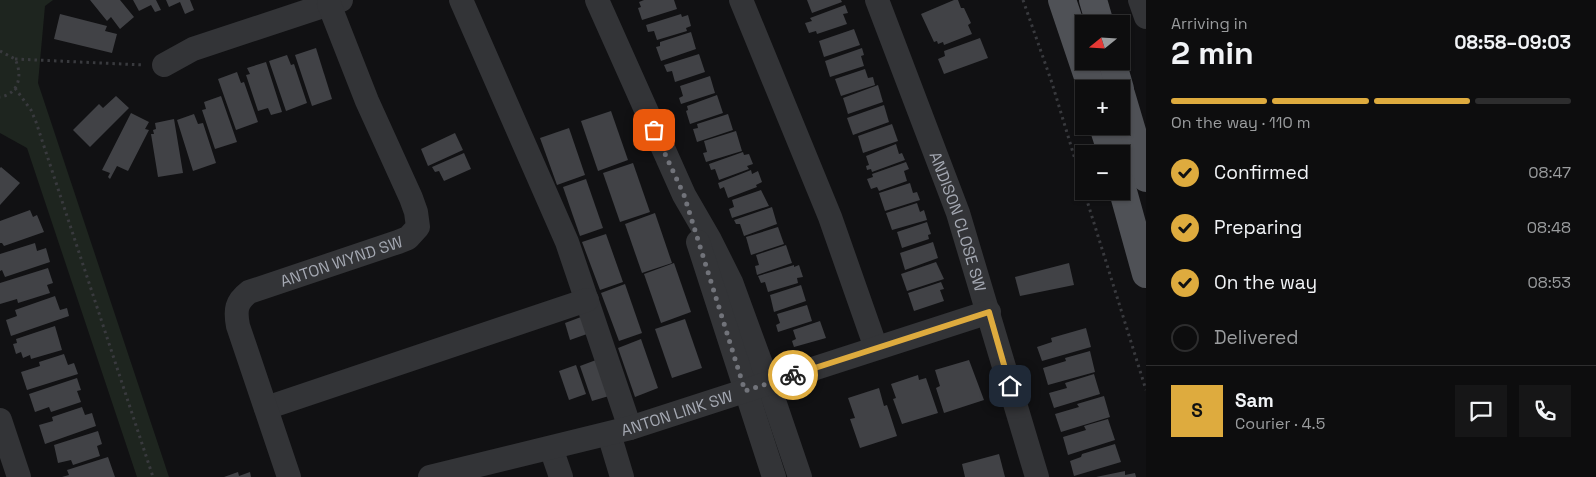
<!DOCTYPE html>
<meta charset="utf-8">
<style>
:root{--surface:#0d0d0e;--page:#161617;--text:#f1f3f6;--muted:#9a9c9e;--line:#2d2d2e;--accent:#deab3e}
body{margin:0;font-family:"Space Grotesk",sans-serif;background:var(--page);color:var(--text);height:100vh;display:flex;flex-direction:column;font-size:19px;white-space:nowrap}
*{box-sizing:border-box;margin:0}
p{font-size:16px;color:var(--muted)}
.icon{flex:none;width:28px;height:28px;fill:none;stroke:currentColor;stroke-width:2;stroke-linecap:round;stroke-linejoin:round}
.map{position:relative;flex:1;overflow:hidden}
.panel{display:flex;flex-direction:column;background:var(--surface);width:450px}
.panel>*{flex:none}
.needle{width:32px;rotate:252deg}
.fabs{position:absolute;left:1075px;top:15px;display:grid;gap:10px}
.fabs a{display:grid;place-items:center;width:55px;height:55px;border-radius:0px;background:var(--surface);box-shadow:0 1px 4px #0004,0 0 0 1px var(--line);font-size:25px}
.pin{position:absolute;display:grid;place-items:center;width:42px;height:42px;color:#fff;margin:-21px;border-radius:10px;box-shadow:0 2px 8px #0006}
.courier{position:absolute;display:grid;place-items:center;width:50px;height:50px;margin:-25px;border:4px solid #deab3e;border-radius:50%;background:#fff;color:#222;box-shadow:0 1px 6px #0007}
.overview em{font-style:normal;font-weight:600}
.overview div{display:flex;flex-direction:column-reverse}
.overview{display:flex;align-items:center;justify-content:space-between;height:85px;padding:0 25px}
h1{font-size:32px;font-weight:600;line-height:38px}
.bar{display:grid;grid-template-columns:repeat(4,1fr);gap:8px 5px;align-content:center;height:60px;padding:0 25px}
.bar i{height:6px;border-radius:4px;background:var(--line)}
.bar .on{background:var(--accent)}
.bar p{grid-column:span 4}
.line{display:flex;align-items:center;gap:12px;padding:0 25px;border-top:1px solid var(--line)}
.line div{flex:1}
.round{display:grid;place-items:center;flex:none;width:52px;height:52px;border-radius:0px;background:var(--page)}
ol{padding:0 25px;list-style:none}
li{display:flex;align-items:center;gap:15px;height:55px}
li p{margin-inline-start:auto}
li .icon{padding:5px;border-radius:50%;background:var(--accent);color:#111;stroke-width:4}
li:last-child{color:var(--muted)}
li i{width:28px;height:28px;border:2px solid var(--line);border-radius:50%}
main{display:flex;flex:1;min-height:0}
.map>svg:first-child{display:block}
</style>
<main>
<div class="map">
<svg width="1146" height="477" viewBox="0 0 1146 477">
<rect width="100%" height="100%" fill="#111113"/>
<!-- green -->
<path fill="#1e251f" d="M0,0h53l-8,6 -7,77 131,394h-32l-110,-329 -27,-15z"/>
<!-- building -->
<g fill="#414246">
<path d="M90,0h30l14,17 -14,12 -9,-12 -4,4z"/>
<path d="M133,0h23l5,10 -6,2 -4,-7 -12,6z"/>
<path d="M166,0h24l4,10 -9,4 -5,-12 -11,5z"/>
<path d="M644,0h30l3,9 -35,11 -4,-12 3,-1 -2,-5z"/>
<path d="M807,0h34l1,2 -30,11z"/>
<path d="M954,0h4l3,8h3l7,15 -3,2 4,9 -28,11 -1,-3 -5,2 -1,-3 -3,1 -13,-28z"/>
<path d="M845,5l3,8 -5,1 4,10 -30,10 -1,-3 -7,2 -4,-10 7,-2 -2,-3z"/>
<path d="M60,14l47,12 -2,5 12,3 -5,19 -58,-14z"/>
<path d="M681,14l1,3 6,-2 3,11 -5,2 1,3 -30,9 -3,-9 -6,1 -2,-7z"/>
<path d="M854,29l6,16 -36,12 -5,-16z"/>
<path d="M691,32l5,17 -35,12 -5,-14 4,-1v-4z"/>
<path d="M980,38l8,20 -44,16 -6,-15 7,-3 -1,-5z"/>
<path d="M316,48l16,51 -20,7 -17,-51z"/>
<path d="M862,48l2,7 -3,1 3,10 -34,11 -5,-16z"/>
<path d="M699,54l6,18 -30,10 -3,-11 -5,1 -3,-7z"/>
<path d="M287,55l4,10 3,-1 13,39 -21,8 -17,-50z"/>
<path d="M266,62l16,50 -11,3 -3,-7 -10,3 -12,-36 4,-1 -3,-6z"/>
<path d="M865,69l3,9 5,-1 2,8 -34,11 -6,-17z"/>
<path d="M237,72l4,11 3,-1 14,40 -22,8 -18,-51z"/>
<path d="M710,76l5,17 -34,11 -2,-6 4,-2 -3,-10z"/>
<path d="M878,85l5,17 -35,12 -5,-16z"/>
<path d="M717,95l6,18 -33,11 -4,-13 2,-1 -1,-4z"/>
<path d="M116,96l13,12 -39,39 -17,-17 26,-26 4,4z"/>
<path d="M221,96l16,46 -22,7 -13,-39 4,-1 -2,-7z"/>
<path d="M884,105l5,17 -36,13 -6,-17z"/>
<path d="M611,111l17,49 -30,11 -17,-50z"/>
<path d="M131,113l18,9 -4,7 4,1 -21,41 -11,-5 -7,13 -2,-2 2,-4 -8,-3z"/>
<path d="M194,114l4,10 5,-1 13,40 -23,8 -16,-51z"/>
<path d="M728,114l5,16 -36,12 -4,-13 5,-1 -1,-4z"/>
<path d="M174,119l9,54 -25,4 -7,-43h3l-1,-4 3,-1 -1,-6z"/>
<path d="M892,124l6,17 -35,12 -5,-17z"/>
<path d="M569,128l16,47 -28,10 -17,-47z"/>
<path d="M736,131l6,20 -36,11 -3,-9 4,-1 -3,-11z"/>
<path d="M455,133l8,17 -35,16 -7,-17z"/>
<path d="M896,144l3,10 3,-1 3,7 -33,12 -1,-3 -4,1 -1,-4 3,-1 -3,-9z"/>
<path d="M743,152l1,3 5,-1 4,10 -6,2 2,3 -30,11 -4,-11 -4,1 -2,-6z"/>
<path d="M464,153l7,16 -27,12 -5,-10 -4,1 -3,-5z"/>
<path d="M906,162l3,7 -5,2 3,10 -28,10 -2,-4 -6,2 -4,-10 6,-2 -1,-3z"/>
<path d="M633,163l17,49 -30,10 -17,-49z"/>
<path d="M1,167l19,16 -20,22v-37z"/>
<path d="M751,170l1,4 6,-3 4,11 -6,3 1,2 -29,11 -4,-11 -4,2 -2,-6z"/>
<path d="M586,179l17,49 -23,8 -17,-49z"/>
<path d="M910,183l3,10 4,-1 3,8 -35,11 -6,-18z"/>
<path d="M761,190l8,16 -37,12 -3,-9 5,-2 -2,-7z"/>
<path d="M917,203l3,9 4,-2 3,10 -35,10 -6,-17z"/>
<path d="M772,207l5,17 -33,12 -4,-12h-4l-2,-4z"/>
<path d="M30,210l3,7 4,-2 7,17 -40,14 -2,-3h-2v-22z"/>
<path d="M655,213l17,50 -30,10 -17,-49z"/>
<path d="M927,222l4,12 -3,1 1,4 -27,9 -5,-16z"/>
<path d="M778,227l6,17 -33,11 -5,-18z"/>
<path d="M606,234l17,48 -23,8 -18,-48z"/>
<path d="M933,242l5,16 -33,12 -5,-17z"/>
<path d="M35,243l2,8 9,-3 4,14 -45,15 -3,-7 -2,1v-17z"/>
<path d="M786,245l6,18 -35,12 -2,-9 4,-1 -3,-10z"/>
<path d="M936,262l8,17 -37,12 -6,-17z"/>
<path d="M674,263l17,49 -30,11 -17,-49z"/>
<path d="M1069,263l5,22 -54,11 -5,-19z"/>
<path d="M794,265v2l5,-2 4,12 -6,1 1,5 -30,9 -3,-10 -4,1 -3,-7z"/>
<path d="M48,268l5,15 -6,2 3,8 -32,10 -1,-4 -17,5v-21z"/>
<path d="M941,282l3,7 -4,1 4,11 -30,10 -6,-18z"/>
<path d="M625,284l17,49 -23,8 -18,-48z"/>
<path d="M801,285l5,16 -32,11 -4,-17z"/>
<path d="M55,296l5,14 7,-2 2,8 -58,20 -5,-16 11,-4 -2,-6z"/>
<path d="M807,305l5,16 -34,11 -2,-7 4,-2 -3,-9z"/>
<path d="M581,317l6,17 -17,6 -5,-17z"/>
<path d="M685,319l17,49 -30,10 -17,-49z"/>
<path d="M820,321l6,17 -32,9 -2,-6 4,-2 -3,-9z"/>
<path d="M55,326l7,24 -31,9 -1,-4 -7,3 -2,-6 -5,2 -3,-10 4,-1 -1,-4z"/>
<path d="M1086,328l5,19 -49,14 -5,-14 15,-5 -1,-4z"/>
<path d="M641,339l17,49 -23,9 -17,-49z"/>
<path d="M1090,351l5,21 -47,13 -5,-17 23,-7 -1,-3z"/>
<path d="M64,354l4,11 6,-2 4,11 -51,16 -6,-18 19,-6 -1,-4z"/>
<path d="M596,360l13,36 -17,5 -12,-35z"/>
<path d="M969,360l15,40 -40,13 -8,-25 4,-2 -5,-16z"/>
<path d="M576,365l10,29 -17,6 -10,-29z"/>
<path d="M1094,374l6,20 -46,14 -5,-15 18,-5 -2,-5z"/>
<path d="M918,375l1,5 7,-2 12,35 -36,11 -9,-25 3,-1 -5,-14z"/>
<path d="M77,378l4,12 -4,1 4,11 -30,10 -2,-5 -14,5 -6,-18z"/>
<path d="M879,388l5,18 3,-1 10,31 -37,12 -10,-29 5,-1 -7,-20z"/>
<path d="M1104,396l6,21 -49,15 -6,-18 24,-7 -2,-3z"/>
<path d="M82,407l3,8 7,-2 4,13 -51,18 -6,-19 14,-4 -1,-4z"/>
<path d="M1108,419l7,21 -47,15 -5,-18 23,-7 -2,-4z"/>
<path d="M98,431l4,13 -5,2 3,10 -27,9 -2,-5 -13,3 -4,-18z"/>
<path d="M1115,444l6,18 -47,14 -4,-15 11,-4 1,-3z"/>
<path d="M999,454l6,23h-40l-3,-13z"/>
<path d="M108,457l7,20h-53l7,-2 -2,-5z"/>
<path d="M1125,471v4l10,-2 1,4h-40z"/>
<path d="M238,472l1,4 11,-4 1,5h-27z"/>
</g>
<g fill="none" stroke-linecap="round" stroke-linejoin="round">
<!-- path -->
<g stroke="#393a3e" stroke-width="3" stroke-dasharray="2.5 4" stroke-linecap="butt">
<path d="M1023,0l29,83 32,106"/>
<path d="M0,51l15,8c8,16 4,35 -15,38"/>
<path d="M15,59l129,6"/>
<path d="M15,88l16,22 5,12 117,355"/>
<path d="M1084,191l62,199"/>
</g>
<!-- minor -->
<g stroke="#333437" stroke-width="24">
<path d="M461,0l106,242 63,186"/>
<path d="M597,0l87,195 26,45 21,42 37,101 32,94"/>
<path d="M741,0l89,217 46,131"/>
<path id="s1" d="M877,0l81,213 79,264"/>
<path d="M1140,0l6,17"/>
<path d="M164,65l29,-16 148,-49"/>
<path d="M698,242l76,235"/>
<path d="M266,408l321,-108"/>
<path d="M0,420l19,57"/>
<path d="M609,434l13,43"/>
<path d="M551,448l10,29"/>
<path id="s2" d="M289,477l-51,-151c-3,-16 -2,-24 11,-34l149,-50 10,-4 10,-11 -2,-15 -5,-14 -44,-97 -38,-97"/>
<path id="s3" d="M430,477l200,-49 359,-116"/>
</g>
<!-- major -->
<g stroke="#4f5156" stroke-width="28">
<path d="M1062,0l30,89"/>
<path d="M1093,0l7,24"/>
<path d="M1112,61l8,28"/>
<path d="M1121,94l25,84"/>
<path d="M1103,126l9,28"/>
<path d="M1121,184l25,90"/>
</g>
</g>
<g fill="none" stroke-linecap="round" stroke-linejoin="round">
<!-- done -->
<path stroke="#71737a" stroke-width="5" stroke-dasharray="0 9" d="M654,130l30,65 61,196 48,-16"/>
<!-- route -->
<path stroke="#deab3e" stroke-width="6" d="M793,375l196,-63 21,74"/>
</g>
<g text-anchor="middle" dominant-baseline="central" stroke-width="4" stroke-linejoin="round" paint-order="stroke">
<!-- street labels -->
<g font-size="16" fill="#a4a8b2" stroke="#0d0c0e">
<text stroke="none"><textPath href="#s1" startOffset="236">ANDISON CLOSE SW</textPath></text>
<text stroke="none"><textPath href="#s2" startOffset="295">ANTON WYND SW</textPath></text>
<text stroke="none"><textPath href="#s3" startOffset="255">ANTON LINK SW</textPath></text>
</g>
</g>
</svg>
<div class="fabs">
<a><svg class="needle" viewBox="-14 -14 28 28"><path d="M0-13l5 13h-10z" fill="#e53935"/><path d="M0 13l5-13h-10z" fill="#9a9c9e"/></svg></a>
<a>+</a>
<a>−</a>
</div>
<div class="pin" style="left:654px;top:130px;background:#ea580c"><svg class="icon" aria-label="bag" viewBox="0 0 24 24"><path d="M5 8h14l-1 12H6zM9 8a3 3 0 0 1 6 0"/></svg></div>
<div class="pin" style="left:1010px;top:386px;background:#1f2937"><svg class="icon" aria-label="home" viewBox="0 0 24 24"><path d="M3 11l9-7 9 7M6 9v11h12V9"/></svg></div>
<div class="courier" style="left:793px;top:375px"><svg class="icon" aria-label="bike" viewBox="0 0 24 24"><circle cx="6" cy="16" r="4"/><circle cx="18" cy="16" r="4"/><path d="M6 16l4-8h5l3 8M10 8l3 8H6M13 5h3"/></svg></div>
</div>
<section class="panel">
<div class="overview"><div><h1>2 min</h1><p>Arriving in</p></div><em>08:58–09:03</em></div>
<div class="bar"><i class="on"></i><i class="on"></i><i class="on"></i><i></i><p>On the way · 110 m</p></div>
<ol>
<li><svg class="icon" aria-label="check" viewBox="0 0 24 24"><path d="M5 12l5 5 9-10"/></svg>Confirmed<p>08:47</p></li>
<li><svg class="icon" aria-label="check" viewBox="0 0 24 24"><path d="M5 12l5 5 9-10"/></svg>Preparing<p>08:48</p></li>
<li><svg class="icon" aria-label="check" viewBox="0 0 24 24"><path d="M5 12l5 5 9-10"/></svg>On the way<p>08:53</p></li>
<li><i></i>Delivered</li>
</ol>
<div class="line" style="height:90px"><b class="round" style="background:var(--accent);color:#111">S</b><div><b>Sam</b><p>Courier · 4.5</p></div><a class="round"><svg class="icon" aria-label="chat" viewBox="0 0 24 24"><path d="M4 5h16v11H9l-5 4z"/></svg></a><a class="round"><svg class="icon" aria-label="phone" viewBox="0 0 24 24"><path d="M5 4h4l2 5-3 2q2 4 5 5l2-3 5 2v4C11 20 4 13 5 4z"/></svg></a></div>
</section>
</main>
